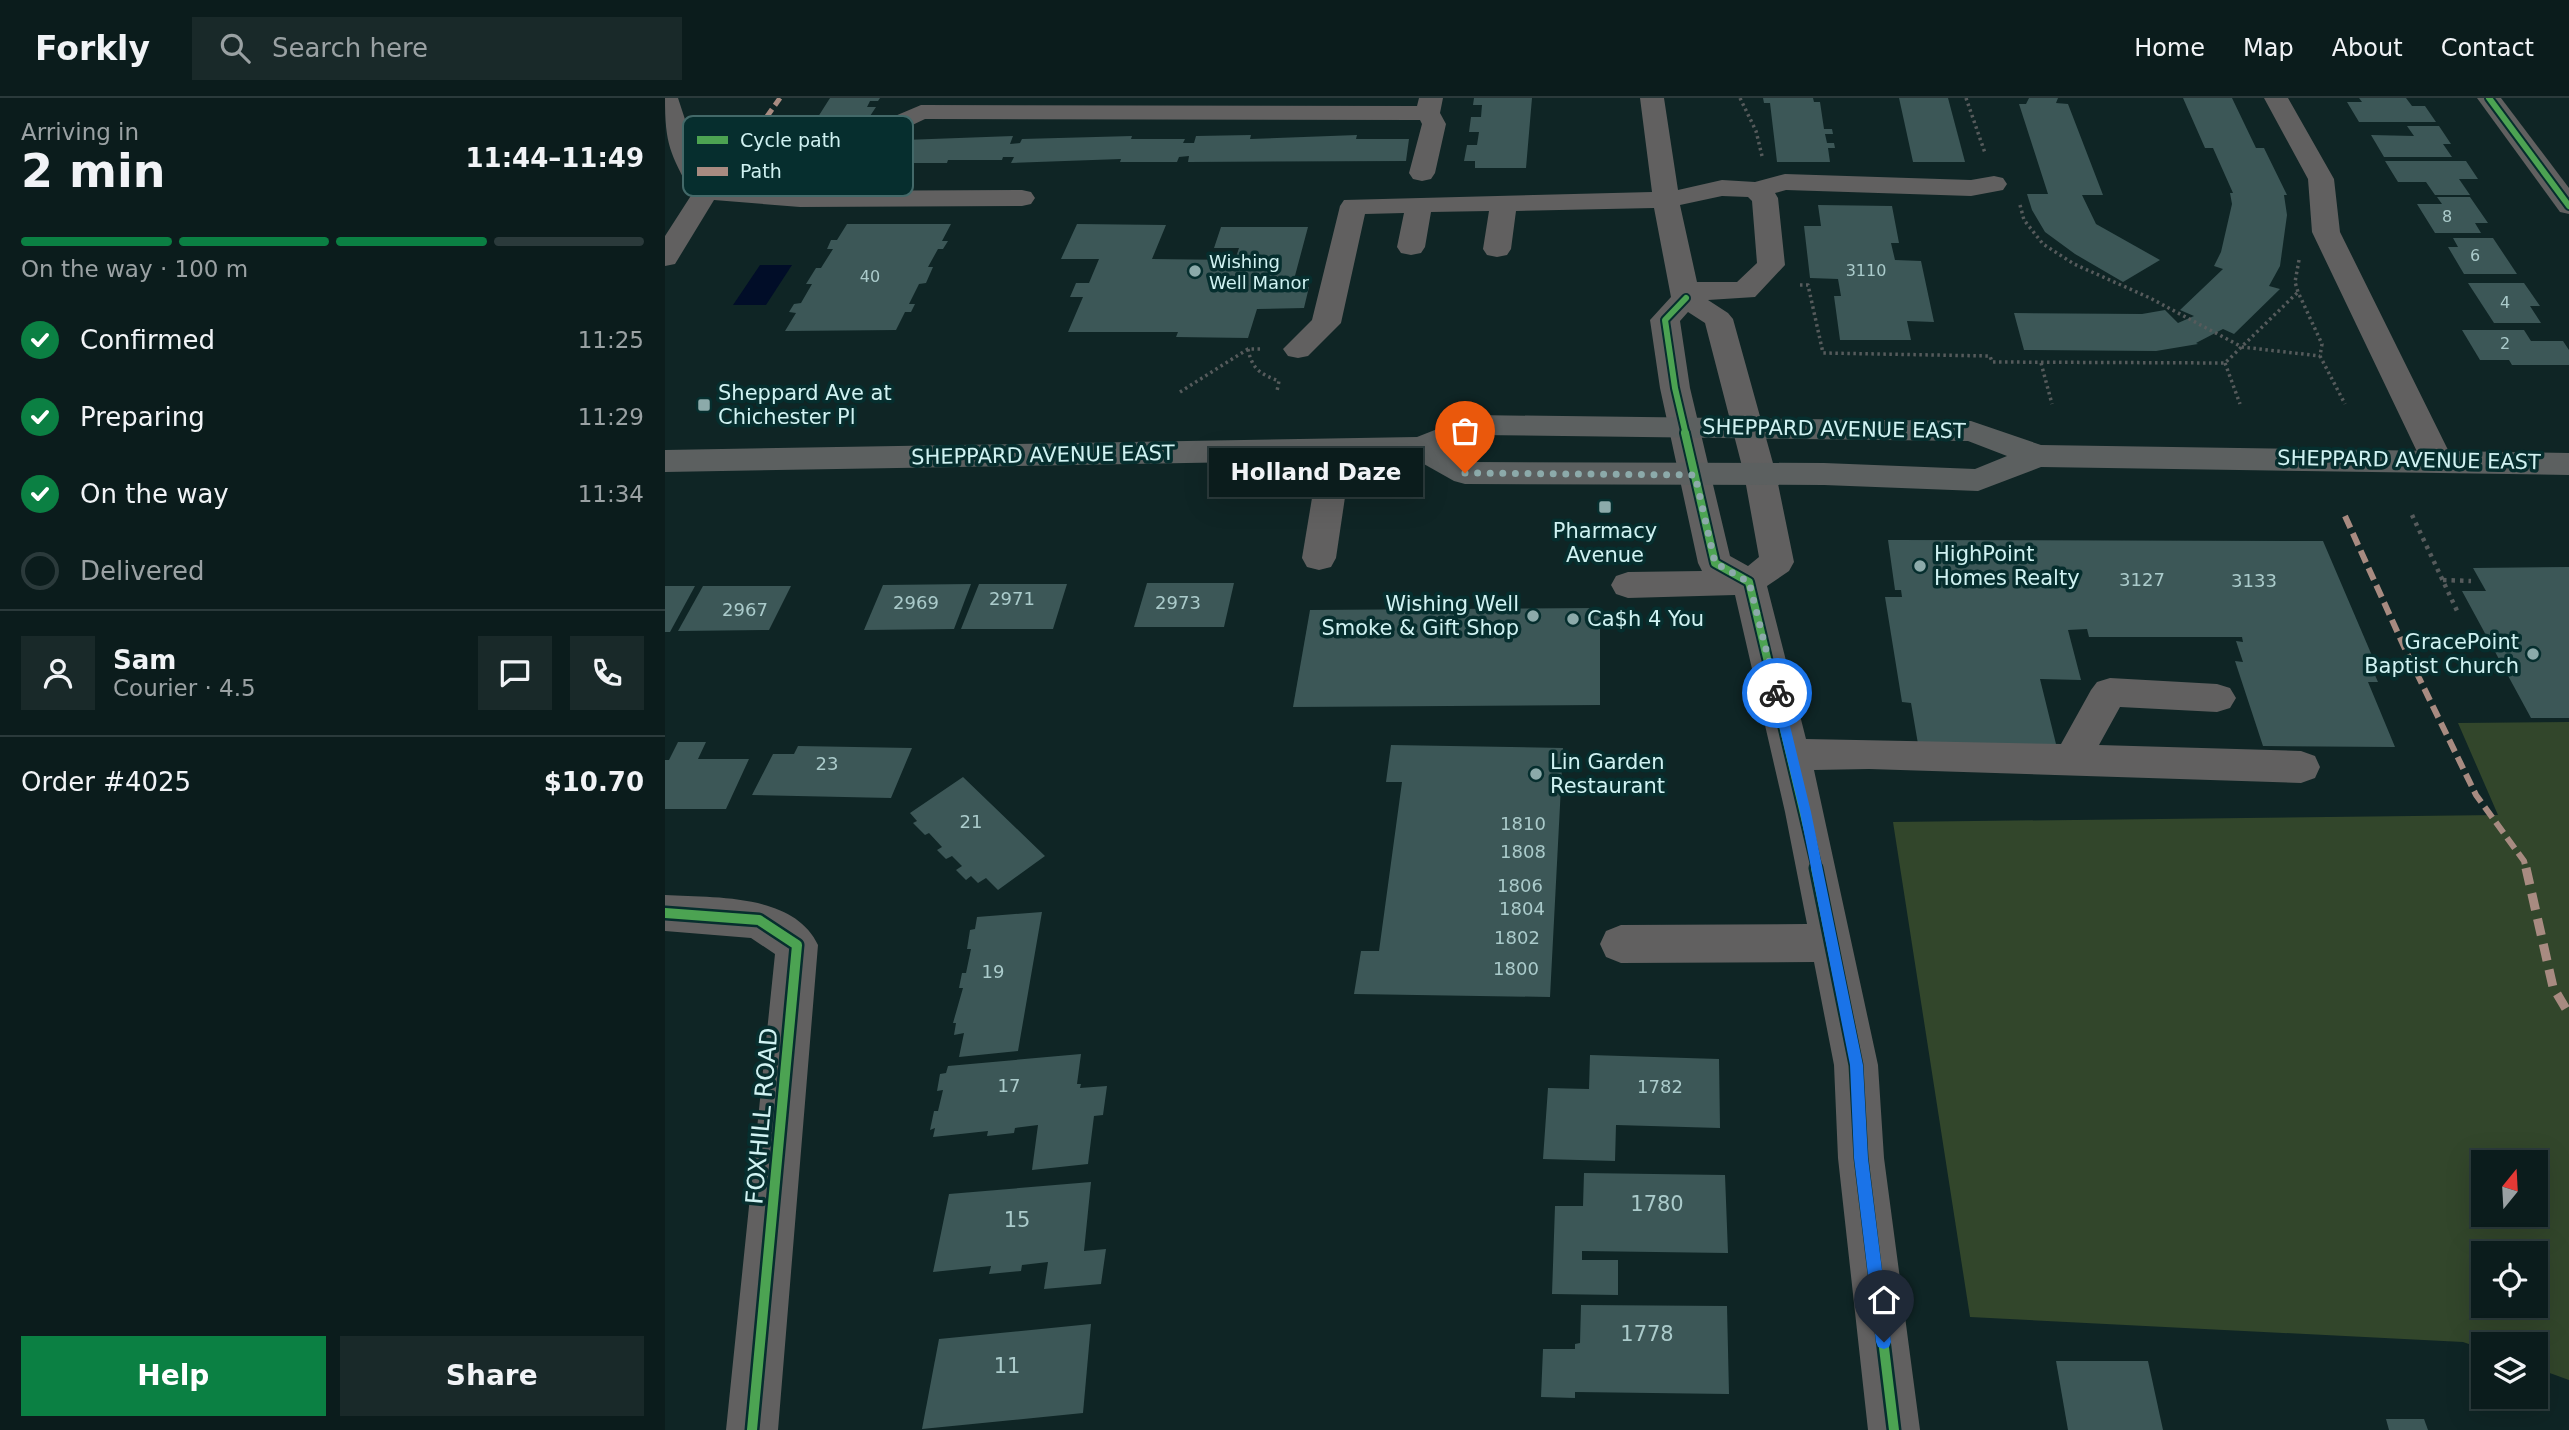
<!DOCTYPE html>
<meta charset="utf-8">
<style>
:root{--surface:#0b1c1c;--page:#192929;--text:#f1f3f6;--muted:#9aa1a3;--line:#2b3a3b;--accent:#0b8043}
body{margin:0;font-family:"DejaVu Sans",sans-serif;background:var(--page);color:var(--text);height:100vh;display:flex;flex-direction:column;font-size:26px;white-space:nowrap}
*{box-sizing:border-box;margin:0}
p{font-size:23px;color:var(--muted)}
.icon{flex:none;width:38px;height:38px;fill:none;stroke:currentColor;stroke-width:2;stroke-linecap:round;stroke-linejoin:round}
.map{position:relative;flex:1;overflow:hidden}
.details{display:flex;flex-direction:column;background:var(--surface);width:665px}
.details>*{flex:none}
.needle{width:46px;rotate:18deg}
.controls{position:absolute;left:1806px;top:1052px;display:grid;gap:14px}
.controls a{display:grid;place-items:center;width:77px;height:77px;border-radius:0px;background:var(--surface);box-shadow:0 7px 28px #0002,0 0 0 2px var(--line);font-size:35px}
.pin{position:absolute;display:grid;place-items:center;width:60px;height:60px;color:#fff;margin:-72px -30px;border-radius:50% 50% 50% 0;rotate:-45deg;box-shadow:0 0 7px #0007}
.pin .icon{rotate:45deg}
.courier{position:absolute;display:grid;place-items:center;width:70px;height:70px;margin:-35px;border:5px solid #1a73e8;border-radius:50%;background:#fff;color:#222;box-shadow:0 2px 9px #0007}
.bubble{position:absolute;height:49px;border-radius:0px;background:var(--surface);box-shadow:0 7px 28px #0002,0 0 0 2px var(--line);font-size:23px;font-weight:800;line-height:49px;text-align:center}
.summary em{font-style:normal;font-weight:800}
.summary div{display:flex;flex-direction:column-reverse}
.summary{display:flex;align-items:center;justify-content:space-between;height:119px;padding:0 21px}
h1{font-size:46px;font-weight:800;line-height:52px}
.bar{display:grid;grid-template-columns:repeat(4,1fr);gap:10px 7px;align-content:center;height:84px;padding:0 21px}
.bar i{height:9px;border-radius:5px;background:var(--line)}
.bar .current{background:var(--accent)}
.bar p{grid-column:span 4}
.line{display:flex;align-items:center;gap:18px;padding:0 21px;border-top:2px solid var(--line)}
.line div{flex:1}
.round{display:grid;place-items:center;flex:none;width:74px;height:74px;border-radius:0px;background:var(--page)}
ol{padding:0 21px;list-style:none}
li{display:flex;align-items:center;gap:21px;height:77px}
li p{margin-inline-start:auto}
li .icon{padding:7px;border-radius:50%;background:var(--accent);color:#fff;stroke-width:4}
li:last-child{color:var(--muted)}
li i{width:38px;height:38px;border:4px solid var(--line);border-radius:50%}
.cta{display:flex;gap:14px;margin-top:auto;padding:14px 21px}
.cta a{flex:1;height:80px;border-radius:0px;background:var(--accent);color:#fff;font-size:28px;font-weight:800;line-height:80px;text-align:center}
.cta a+a{background:var(--page);color:var(--text)}
header{display:flex;align-items:center;gap:42px;box-sizing:border-box;height:98px;padding:0 35px;background:var(--surface);border-bottom:2px solid var(--line)}
header strong{font-size:33px}
nav{display:flex;gap:38px;margin-inline-start:auto;font-size:24px}
.search{width:490px;height:63px;background:var(--page);display:flex;align-items:center;gap:18px;box-sizing:border-box;padding:0 24px;border-radius:0px;color:var(--muted);font-size:26px}
main{display:flex;flex:1;min-height:0}
.map>svg:first-child{display:block}
</style>
<header>
<strong>Forkly</strong>
<div class="search"><svg class="icon" aria-label="search" viewBox="0 0 24 24"><circle cx="10" cy="10" r="6"/><path d="M15 15l6 6"/></svg>Search here</div>
<nav><a>Home</a><a>Map</a><a>About</a><a>Contact</a></nav>
</header>
<main>
<section class="details">
<div class="summary"><div><h1>2 min</h1><p>Arriving in</p></div><em>11:44–11:49</em></div>
<div class="bar"><i class="current"></i><i class="current"></i><i class="current"></i><i></i><p>On the way · 100 m</p></div>
<ol>
<li><svg class="icon" aria-label="check" viewBox="0 0 24 24"><path d="M5 12l5 5 9-10"/></svg>Confirmed<p>11:25</p></li>
<li><svg class="icon" aria-label="check" viewBox="0 0 24 24"><path d="M5 12l5 5 9-10"/></svg>Preparing<p>11:29</p></li>
<li><svg class="icon" aria-label="check" viewBox="0 0 24 24"><path d="M5 12l5 5 9-10"/></svg>On the way<p>11:34</p></li>
<li><i></i>Delivered</li>
</ol>
<div class="line" style="height:126px"><a class="round"><svg class="icon" aria-label="person" viewBox="0 0 24 24"><circle cx="12" cy="8" r="4"/><path d="M4 21q1-7 8-7t8 7"/></svg></a><div><b>Sam</b><p>Courier · 4.5</p></div><a class="round"><svg class="icon" aria-label="chat" viewBox="0 0 24 24"><path d="M4 5h16v11H9l-5 4z"/></svg></a><a class="round"><svg class="icon" aria-label="phone" viewBox="0 0 24 24"><path d="M5 4h4l2 5-3 2q2 4 5 5l2-3 5 2v4C11 20 4 13 5 4z"/></svg></a></div>
<div class="line" style="height:91px"><div>Order #4025</div><b>$10.70</b></div>
<div class="cta"><a>Help</a><a>Share</a></div>
</section>
<div class="map">
<svg width="1904" height="1332" viewBox="0 0 1904 1332">
<rect width="100%" height="100%" fill="#0f2525"/>
<!-- green -->
<path fill="#32462b" fill-rule="evenodd" d="M1904,624v658l-33,-12v-24h-53v5l-20,-7 -493,-25 -77,-495 605,-7 -40,-92zM1818,1064h53v52h-53zM1818,1155h53v53h-53z"/>
<!-- water -->
<path fill="#010d28" d="M95,167h32l-26,40h-33z"/>
<!-- building -->
<g fill="#3c5757">
<path d="M165,0h50l-2,3h-8l-3,6h9l-10,15h-9l-5,6h-41z"/>
<path d="M809,0h58l-6,70h-51v-7h-11l3,-16h10l2,-13h-10l2,-15h10l1,-12h-9z"/>
<path d="M1098,0h50l1,4h6l4,27h8l1,5h-8l2,9h7l1,5h-7l2,14h-53l-7,-59h-6z"/>
<path d="M1234,0h49l17,64h-52z"/>
<path d="M1364,0h29l-2,5 12,1 35,91h-21l14,29 64,36 -37,22 -48,-28 -30,-22 -13,-22 -5,-16h21l-29,-90h7z"/>
<path d="M1518,0h49l24,50h8l23,47h-3l3,20 -7,51 -11,20 11,3 -46,45 -11,-5 -27,14 2,1 -42,7 -132,-1 -10,-37 128,1 23,-4 13,13 16,-7 -14,-6 43,-41 -9,-3 7,-14 11,-48 -2,-11h3l-20,-45h-8z"/>
<path d="M1694,0h47l6,8h13l11,16h-77l-12,-20h15z"/>
<path d="M1742,28h32l12,18h-8l9,13h-68l-13,-22 43,1z"/>
<path d="M586,37l-1,4 107,-4 -1,4h53l-3,22 -218,1 1,-6 -10,1 -2,5h-57l1,-3 -110,4 3,-6h-11l-1,3h-54l-1,3h-76l8,-13h20l5,-10 109,-4 -3,8 10,-1 2,-4 110,-3 -1,3h54l-2,4h11l2,-7z"/>
<path d="M1720,63h81l12,18h-19l11,16h-35l-9,-13h-28z"/>
<path d="M1772,99h33l18,26h-13l6,10h-46l-18,-29h25z"/>
<path d="M1153,107l74,1 7,37h-8l4,17 26,1 13,61 -27,-1 4,19h-71l-6,-44h7l-3,-17 -28,-1 -6,-52h17z"/>
<path d="M182,126h104l-9,17h6l-5,8h-5l-10,18h5l-7,16 -7,1 -10,20h6l-4,8h-6l-9,18 -111,1 11,-18 -7,-1 5,-8 7,-1 11,-19h-6l10,-16h5l12,-19h-6l4,-9h6z"/>
<path d="M412,126l89,1 -14,34 83,1 4,-12h-25l7,-21h87l-16,60h17l-5,21 -47,1 -9,29 -72,-1 2,-5h-110l15,-35h-13l6,-14h13l10,-24h-38z"/>
<path d="M1788,140h40l24,36h-53l-16,-27h10z"/>
<path d="M1803,185h56l16,23h-10l11,17h-47z"/>
<path d="M1797,232h62l7,11h32l6,9v15h-57l-3,-5h-29z"/>
<path d="M1223,442l435,1 53,124 -6,-1 8,18h-10l27,65 -132,-1 -28,-85 8,1 -7,-21 7,1 -1,-5h-153l-2,-8 -19,1 13,50 -41,-1 16,65h-138l-7,-41 -9,-1 -17,-105h17l-1,-7h-6z"/>
<path d="M1904,469v151h-38l-69,-127h24l-13,-23z"/>
<path d="M482,485h87l-10,44h-90z"/>
<path d="M306,486l-17,45 -90,1 19,-45z"/>
<path d="M314,486h88l-14,45h-92z"/>
<path d="M0,488h30l-25,46h-5z"/>
<path d="M38,488h88l-22,44 -91,1z"/>
<path d="M935,510v97l-307,2 17,-97z"/>
<path d="M13,644h28l-8,17h51l-23,50h-61v-49h4z"/>
<path d="M726,647l172,3 -13,249 -196,-3 7,-43h18l23,-169h-16z"/>
<path d="M133,648l114,2 -21,50 -139,-3 21,-41h21z"/>
<path d="M298,679l82,79 -47,34 -12,-12 -8,5 -7,-7 -5,4 -10,-10 6,-4 -10,-10 -6,3 -9,-9 5,-3 -13,-14 -4,2 -12,-12 4,-2 -7,-8z"/>
<path d="M377,814l-24,139 -59,6 5,-24 -10,2 2,-12h-3l10,-35h-4l3,-15h4l5,-24h-4l3,-19 5,-1 2,-12z"/>
<path d="M416,956l-4,30h4l-1,4 27,-2 -4,29 -9,1 -6,48 -56,6 6,-45 -23,3 -1,5 -27,3 1,-5 -55,6 2,-9 -5,2 4,-19h4l5,-21 -6,1 3,-17 6,-1 2,-7z"/>
<path d="M925,957l129,4 1,69 -104,-3 -1,36 -72,-2 5,-71 41,1z"/>
<path d="M919,1075l141,2 3,78 -146,-2v9h36v35l-66,-1 3,-88h28z"/>
<path d="M426,1084l-7,69 22,-2 -5,35 -57,5 4,-27 -26,3 -1,6 -32,3 2,-8 -58,6 16,-78z"/>
<path d="M916,1207l146,1 2,88 -154,-2v6l-34,-1 2,-48h32v-5l5,-1z"/>
<path d="M426,1226l-8,89 -161,16 17,-90z"/>
<path d="M1391,1263h92l15,69h-95z"/>
<path d="M1721,1321h38l4,11h-39z"/>
</g>
<g fill="none" stroke-linecap="round" stroke-linejoin="round">
<!-- path-far1 -->
<g stroke="#565b5c" stroke-width="3.5" stroke-dasharray="2.5 3.5" stroke-linecap="butt">
<path d="M1075,0l16,33 6,25"/>
<path d="M1301,0l19,55"/>
<path d="M1355,107l4,15 19,24 31,20 76,34 92,49 78,9"/>
<path d="M1634,162l-4,22 3,10 24,52 -2,12 25,48"/>
<path d="M1135,187h8l15,68 167,3 2,6 233,1 73,-71"/>
<path d="M583,251c4,20 12,25 31,32l-2,10"/>
<path d="M1376,265l11,41"/>
<path d="M1560,265l15,41"/>
<path d="M515,294l68,-43h14"/>
</g>
<!-- path -->
<g stroke="#565b5c" stroke-width="4.5" stroke-dasharray="3.5 5" stroke-linecap="butt">
<path d="M1747,417l47,100"/>
<path d="M1778,482l28,1"/>
</g>
<!-- minor -->
<g fill="#616060" fill-rule="evenodd">
<path d="M0,0h13l18,55 16,30 157,-56 52,-22 496,1 2,-8h24l-3,15 6,11 -11,49 -4,6 -9,2 -9,-2 -4,-6 13,-49 -2,-4 -495,-1 -38,18 -141,51 54,3 222,-1 9,2 4,6 -4,6 -9,2 -222,1 -86,-7 -39,64 -10,2v-30l27,-42c-22,-41 -27,-49 -27,-96z"/>
<path d="M975,0h24l14,92 44,-10 33,2 30,-8 186,6 23,-4 9,2 4,6 -4,6 -32,6 -185,-6 -11,3 3,5 7,67 -30,32 -47,3 20,13 5,6 43,155 18,88 -5,9 -22,15 39,153 255,5 30,-54 6,-8 13,-4 107,6 13,4 6,10 -6,10 -13,4 -97,-5 -21,38 202,6 14,5 5,11 -5,11 -14,5 -432,-14 -55,1 64,295 6,93 36,272h-52l-30,-272 -4,-93 -20,-103 -193,1 -15,-6 -6,-13 6,-13 15,-6 186,-1 -22,-112 -50,-217 -107,3 -12,-4 -5,-9 5,-9 12,-4 74,-1 -4,-8 -38,-175 -10,-68 21,-23 -17,-89 -138,3 -5,38 -4,6 -10,2 -10,-2 -4,-6 6,-38 -58,1 -6,35 -4,6 -10,2 -10,-2 -4,-6 7,-34 -39,1 -24,109 -33,33 -10,2 -10,-2 -5,-7 29,-29 28,-114 4,-6 308,-8zM1057,98l26,1 4,4 5,62 -20,19h-40l-17,-77zM1023,214l17,11 39,151 15,83 -11,9 -18,-10 -40,-168 -10,-67z"/>
<path d="M1599,0h24l46,81 6,53 113,228 -5,8 -11,3 -11,-3 -5,-8 -109,-228 -4,-53z"/>
<path d="M1812,0h24l68,90v26l-9,-2z"/>
<path d="M671,341l11,3 5,8 -16,108 -5,9 -12,3 -12,-3 -5,-9 18,-108 5,-8z"/>
<path d="M0,797c49,3 129,-2 153,50l-40,485h-52l49,-476 -24,-16 -86,-7z"/>
</g>
<!-- major -->
<path fill="#5c6060" fill-rule="evenodd" d="M808,317l498,6 70,24 528,8v22l-528,-8 -63,24 -154,-6 -359,-1 -11,-3 -39,-22 -750,13v-22l752,-13zM812,337l491,6 39,15 -32,13 -151,-6 -353,-1 -24,-13z"/>
<!-- quiet-far2 -->
<path stroke="#a88b81" stroke-width="5" stroke-dasharray="10 5" stroke-linecap="butt" d="M84,44l31,-44"/>
<!-- quiet-far1 -->
<path stroke="#a88b81" stroke-width="6" stroke-dasharray="13 6" stroke-linecap="butt" d="M1680,418l61,135 70,144 48,66 2,8"/>
<!-- quiet -->
<path stroke="#a88b81" stroke-width="9" stroke-dasharray="17 9" stroke-linecap="butt" d="M1861,770l27,119 16,27"/>
<defs>
<g id="cycleway-far2">
<path d="M1824,0l80,108"/>
<path d="M1021,337l-11,-47 -10,-68 21,-22"/>
</g>
<path id="cycleway-far1" d="M1020,335l30,130 34,19 68,287"/>
<g id="cycleway">
<path d="M1151,770l40,197 5,93 33,272"/>
<path d="M0,815l94,7 38,25 -45,485"/>
</g>
</defs>
<!-- cycleway-far2 casing -->
<use href="#cycleway-far2" stroke="#062e2e" stroke-width="10"/>
<!-- cycleway-far1 casing -->
<use href="#cycleway-far1" stroke="#062e2e" stroke-width="12"/>
<!-- cycleway casing -->
<use href="#cycleway" stroke="#062e2e" stroke-width="15"/>
<!-- cycleway-far2 -->
<use href="#cycleway-far2" stroke="#4ca352" stroke-width="6"/>
<!-- cycleway-far1 -->
<use href="#cycleway-far1" stroke="#4ca352" stroke-width="8"/>
<!-- cycleway -->
<use href="#cycleway" stroke="#4ca352" stroke-width="10"/>
</g>
<!-- route -->
<path fill="#1a73e8" d="M1112,591l5,4 29,119 52,253 5,93 23,184 -2,5 -5,2 -6,-2 -2,-5 -22,-184 -4,-93 -50,-253 -29,-119z"/>
<g fill="none" stroke-linecap="round" stroke-linejoin="round">
<!-- done -->
<path stroke="#8caaaa" stroke-width="7" stroke-dasharray="0 12.6" d="M800,375l230,2 20,88 34,19 28,111"/>
</g>
<!-- markers -->
<g fill="#8caaaa" stroke="#062e2e" stroke-width="2.5">
<circle cx="530" cy="173" r="7"/>
<rect x="32" y="300" width="14" height="14" rx="3.5"/>
<rect x="933" y="402" width="14" height="14" rx="3.5"/>
<circle cx="1255" cy="468" r="7"/>
<circle cx="868" cy="518" r="7"/>
<circle cx="908" cy="521" r="7"/>
<circle cx="1868" cy="556" r="7"/>
<circle cx="871" cy="676" r="7"/>
</g>
<g text-anchor="middle" dominant-baseline="central" stroke-width="7" stroke-linejoin="round" paint-order="stroke">
<!-- far-number labels -->
<g font-size="16" fill="#abcbcb">
<text x="1782" y="118">8</text>
<text x="1810" y="157">6</text>
<text x="1201" y="172">3110</text>
<text x="205" y="178">40</text>
<text x="1840" y="204">4</text>
<text x="1840" y="245">2</text>
</g>
<!-- far-poi labels -->
<g font-size="18" fill="#d0f2f2" stroke="#062e2e" text-anchor="start">
<text x="544" y="163">Wishing<tspan x="544" dy="21">Well Manor</tspan></text>
</g>
<!-- number labels -->
<g font-size="18" fill="#abcbcb">
<text x="1477" y="481">3127</text>
<text x="1589" y="482">3133</text>
<text x="347" y="500">2971</text>
<text x="251" y="504">2969</text>
<text x="513" y="504">2973</text>
<text x="80" y="511">2967</text>
<text x="162" y="665">23</text>
<text x="306" y="723">21</text>
<text x="858" y="725">1810</text>
<text x="858" y="753">1808</text>
<text x="855" y="787">1806</text>
<text x="857" y="810">1804</text>
<text x="852" y="839">1802</text>
<text x="851" y="870">1800</text>
<text x="328" y="873">19</text>
<text x="344" y="987">17</text>
<text x="995" y="988">1782</text>
</g>
<!-- poi labels -->
<g font-size="21" fill="#d0f2f2" stroke="#062e2e" text-anchor="start">
<text x="53" y="295">Sheppard Ave at<tspan x="53" dy="24">Chichester Pl</tspan></text>
<text x="940" y="433" text-anchor="middle">Pharmacy<tspan x="940" dy="24">Avenue</tspan></text>
<text x="1269" y="456">HighPoint<tspan x="1269" dy="24">Homes Realty</tspan></text>
<text x="854" y="506" text-anchor="end">Wishing Well<tspan x="854" dy="24">Smoke &amp; Gift Shop</tspan></text>
<text x="922" y="521">Ca$h 4 You</text>
<text x="1854" y="544" text-anchor="end">GracePoint<tspan x="1854" dy="24">Baptist Church</tspan></text>
<text x="885" y="664">Lin Garden<tspan x="885" dy="24">Restaurant</tspan></text>
</g>
<!-- street labels -->
<g font-size="21" fill="#d0f2f2" stroke="#062e2e">
<text transform="translate(1169 331) rotate(1)">SHEPPARD AVENUE EAST</text>
<text transform="translate(378 357) rotate(-1)">SHEPPARD AVENUE EAST</text>
<text transform="translate(1744 362) rotate(1)">SHEPPARD AVENUE EAST</text>
</g>
<!-- near-number labels -->
<g font-size="21" fill="#abcbcb">
<text x="992" y="1106">1780</text>
<text x="352" y="1122">15</text>
<text x="982" y="1236">1778</text>
<text x="342" y="1268">11</text>
</g>
<!-- near-street labels -->
<g font-size="24" fill="#d0f2f2" stroke="#062e2e">
<text transform="translate(97 1018) rotate(-85)">FOXHILL ROAD</text>
</g>
</g>
<!-- legend -->
<rect x="18" y="18" width="230" height="80" rx="10" fill="#062e2e" stroke="#436969" stroke-width="2"/>
<rect x="32" y="38" width="31" height="8" fill="#4ca352"/>
<rect x="32" y="69" width="31" height="9" fill="#a88b81"/>
<g font-size="19" fill="#d0f2f2">
<text x="75" y="49">Cycle path</text>
<text x="75" y="80">Path</text>
</g>
</svg>
<div class="controls">
<a><svg class="needle" viewBox="-14 -14 28 28"><path d="M0-13l5 13h-10z" fill="#e53935"/><path d="M0 13l5-13h-10z" fill="#9aa1a3"/></svg></a>
<a><svg class="icon" aria-label="locate" viewBox="0 0 24 24"><circle cx="12" cy="12" r="6"/><path d="M12 2v4M12 18v4M2 12h4M18 12h4"/></svg></a>
<a><svg class="icon" aria-label="layers" viewBox="0 0 24 24"><path d="M12 4l9 5-9 5-9-5zM3 14l9 5 9-5"/></svg></a>
</div>
<div class="pin" style="left:800px;top:375px;background:#ea580c"><svg class="icon" aria-label="bag" viewBox="0 0 24 24"><path d="M5 8h14l-1 12H6zM9 8a3 3 0 0 1 6 0"/></svg></div>
<div class="pin" style="left:1219px;top:1244px;background:#1f2937"><svg class="icon" aria-label="home" viewBox="0 0 24 24"><path d="M3 11l9-7 9 7M6 9v11h12V9"/></svg></div>
<div class="courier" style="left:1112px;top:595px"><svg class="icon" aria-label="bike" viewBox="0 0 24 24"><circle cx="6" cy="16" r="4"/><circle cx="18" cy="16" r="4"/><path d="M6 16l4-8h5l3 8M10 8l3 8H6M13 5h3"/></svg></div>
<div class="bubble" style="left:544px;top:350px;width:214px">Holland Daze</div>
</div>
</main>
